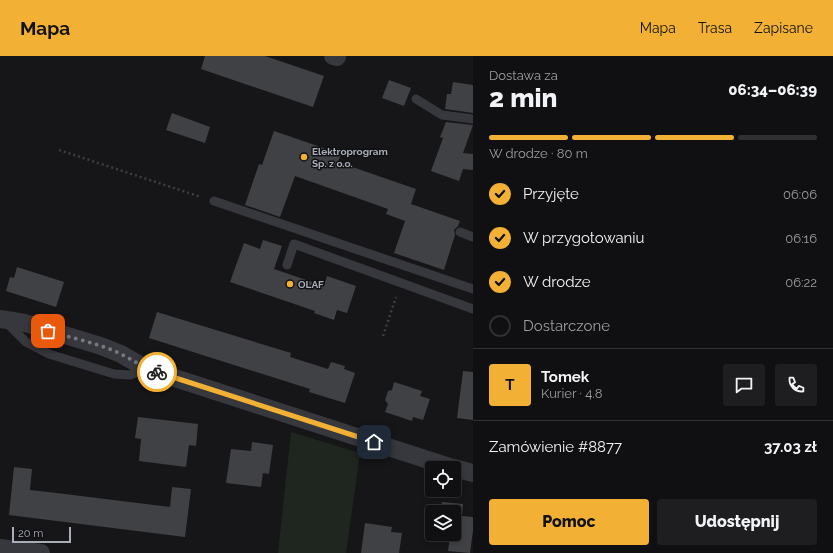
<!DOCTYPE html>
<html lang="pl">
<meta charset="utf-8">
<style>
:root{--surface:#101012;--page:#1e1e20;--text:#f1f3f6;--muted:#9c9d9f;--line:#303032;--accent:#f2b134}
body{margin:0;font-family:Raleway,sans-serif;background:var(--page);color:var(--text);height:100vh;display:flex;flex-direction:column;font-size:15px;white-space:nowrap}
*{box-sizing:border-box;margin:0}
p{font-size:13px;color:var(--muted)}
.icon{flex:none;width:22px;height:22px;fill:none;stroke:currentColor;stroke-width:2;stroke-linecap:round;stroke-linejoin:round}
.map{position:relative;flex:1;overflow:hidden}
.drawer{display:flex;flex-direction:column;background:var(--surface);width:360px}
.drawer>*{flex:none}
.tools{position:absolute;left:425px;top:405px;display:grid;gap:8px}
.tools a{display:grid;place-items:center;width:36px;height:36px;border-radius:4px;background:var(--surface);box-shadow:0 2px 6px #0003,0 0 0 1px var(--line);font-size:20px}
.scale{position:absolute;left:12px;bottom:10px;width:59px;box-sizing:border-box;padding-left:4px;border:2px solid #a8adb8;border-top:0;font-size:11px;line-height:14px;white-space:nowrap;color:#a8adb8;-webkit-text-stroke:3px #111113;paint-order:stroke}
.pin{position:absolute;display:grid;place-items:center;width:34px;height:34px;color:#fff;margin:-17px;border-radius:8px;box-shadow:0 2px 6px #0006}
.courier{position:absolute;display:grid;place-items:center;width:40px;height:40px;margin:-20px;border:3px solid #f2b134;border-radius:50%;background:#fff;color:#222;box-shadow:0 1px 5px #0007}
.overview em{font-style:normal;font-weight:800}
.overview div{display:flex;flex-direction:column-reverse}
.overview{display:flex;align-items:center;justify-content:space-between;height:68px;padding:0 16px}
h1{font-size:26px;font-weight:800;line-height:30px}
.bar{display:grid;grid-template-columns:repeat(4,1fr);gap:6px 4px;align-content:center;height:48px;padding:0 16px}
.bar i{height:5px;border-radius:3px;background:var(--line)}
.bar .on{background:var(--accent)}
.bar p{grid-column:span 4}
.line{display:flex;align-items:center;gap:10px;padding:0 16px;border-top:1px solid var(--line)}
.line div{flex:1}
.round{display:grid;place-items:center;flex:none;width:42px;height:42px;border-radius:4px;background:var(--page)}
ol{padding:0 16px;list-style:none}
li{display:flex;align-items:center;gap:12px;height:44px}
li p{margin-inline-start:auto}
li .icon{padding:4px;border-radius:50%;background:var(--accent);color:#111;stroke-width:4}
li:last-child{color:var(--muted)}
li i{width:22px;height:22px;border:2px solid var(--line);border-radius:50%}
.cta{display:flex;gap:8px;margin-top:auto;padding:8px 16px}
.cta a{flex:1;height:46px;border-radius:4px;background:var(--accent);color:#111;font-size:16px;font-weight:800;line-height:46px;text-align:center}
.cta a+a{background:var(--page);color:var(--text)}
header{display:flex;align-items:center;gap:24px;box-sizing:border-box;height:56px;padding:0 20px;background:var(--accent);color:#111}
header strong{font-size:19px}
nav{display:flex;gap:22px;margin-inline-start:auto;font-size:14px}
main{display:flex;flex:1;min-height:0}
.map>svg:first-child{display:block}
</style>
<header>
<strong>Mapa</strong>
<nav><a>Mapa</a><a>Trasa</a><a>Zapisane</a></nav>
</header>
<main>
<div class="map">
<svg width="473" height="497" viewBox="0 0 473 497">
<rect width="100%" height="100%" fill="#161618"/>
<!-- green -->
<path fill="#1e261f" d="M291,376l69,21 -14,100h-68z"/>
<!-- building -->
<g fill="#404145">
<path d="M205,0h60l59,20 -11,31 -112,-38z"/>
<path d="M389,24l22,8 -7,18 -22,-8z"/>
<path d="M453,26l20,3v28l-28,-4 2,-15h4z"/>
<path d="M172,57l38,14 -5,16 -39,-13z"/>
<path d="M446,66l27,3 -10,28 10,1v16l-10,-1 -4,12 -28,-10 12,-33 -3,-1z"/>
<path d="M274,75l67,23 -3,8 78,27 -5,15 49,17 -2,5 -4,4 1,5 -11,35 -50,-17 11,-32 -19,-7 2,-5 -93,-33 -15,41 -35,-12 14,-41 3,1z"/>
<path d="M263,184l19,6 -8,23 50,17 3,-10 29,10 -9,27 -10,-3 -3,10 -20,-7 1,-2 -85,-29 14,-39 16,6z"/>
<path d="M17,211l47,15 -8,25 -50,-16 4,-14 4,1z"/>
<path d="M157,256l134,41 -1,4 38,12 3,-7 14,4 -1,3 11,4 -10,30 -36,-11 1,-3 -161,-51z"/>
<path d="M463,315l10,1v48l-16,-2z"/>
<path d="M394,326l28,9 -2,5 10,3 -7,21 -10,-3 -1,4 -27,-9 3,-8 -3,-4 3,-9 4,-1z"/>
<path d="M138,361l60,7 -2,22 -7,-1 -3,22 -47,-6 2,-22 -6,-1z"/>
<path d="M252,386l21,3 -4,29 -6,-1 -2,14 -35,-4 5,-34 20,2z"/>
<path d="M14,411l18,2 -2,21 35,4 105,13 2,-20 19,2 -6,48 -176,-22z"/>
<path d="M442,446l21,2 -1,12 11,1v14l-3,22 -22,-2 2,-14 -13,-2 1,-1h16v-22h-13z"/>
<path d="M365,467l27,4 -1,5 11,1 -3,20h-38z"/>
</g>
<g fill="none" stroke-linecap="round" stroke-linejoin="round">
<!-- path -->
<g stroke="#3d3f44" stroke-width="2.5" stroke-dasharray="2 3" stroke-linecap="butt">
<path d="M59,94l142,47"/>
<path d="M383,280l13,-39"/>
</g>
<!-- service -->
<g stroke="#37383d" stroke-width="9">
<path d="M416,43l26,16 31,4"/>
<path d="M214,145l259,88"/>
<path d="M460,176l13,5"/>
<path d="M287,209l7,-21 179,65"/>
<path d="M6,266l20,20 23,12 65,20 16,1 17,-6"/>
</g>
<!-- minor -->
<g stroke="#37383d" stroke-width="18">
<path d="M333,0l4,1"/>
<path d="M0,263l25,4 76,23 20,8 26,15 306,99"/>
<path d="M454,412l19,5"/>
<path d="M0,492l41,5"/>
</g>
</g>
<g fill="none" stroke-linecap="round" stroke-linejoin="round">
<!-- done -->
<path stroke="#757880" stroke-width="4" stroke-dasharray="0 7.2" d="M48,275c24,7 50,12 73,23 12,6 23,14 36,18"/>
<!-- route -->
<path stroke="#f2b134" stroke-width="5" d="M157,316l217,70"/>
</g>
<!-- markers -->
<g fill="#f2b134" stroke="#111113" stroke-width="1.5">
<circle cx="304" cy="101" r="4"/>
<circle cx="290" cy="228" r="4"/>
</g>
<g text-anchor="middle" dominant-baseline="central" stroke-width="3" stroke-linejoin="round" paint-order="stroke">
<!-- poi labels -->
<g font-size="10" font-weight="bold" fill="#a8adb8" stroke="#111113" text-anchor="start">
<text x="312" y="95">Elektroprogram<tspan x="312" dy="12">Sp. z o.o.</tspan></text>
<text x="298" y="228">OLAF</text>
</g>
</g>
</svg>
<div class="tools">
<a><svg class="icon" aria-label="locate" viewBox="0 0 24 24"><circle cx="12" cy="12" r="6"/><path d="M12 2v4M12 18v4M2 12h4M18 12h4"/></svg></a>
<a><svg class="icon" aria-label="layers" viewBox="0 0 24 24"><path d="M12 4l9 5-9 5-9-5zM3 14l9 5 9-5"/></svg></a>
</div>
<div class="scale">20 m</div>
<div class="pin" style="left:48px;top:275px;background:#ea580c"><svg class="icon" aria-label="bag" viewBox="0 0 24 24"><path d="M5 8h14l-1 12H6zM9 8a3 3 0 0 1 6 0"/></svg></div>
<div class="pin" style="left:374px;top:386px;background:#1f2937"><svg class="icon" aria-label="home" viewBox="0 0 24 24"><path d="M3 11l9-7 9 7M6 9v11h12V9"/></svg></div>
<div class="courier" style="left:157px;top:316px"><svg class="icon" aria-label="bike" viewBox="0 0 24 24"><circle cx="6" cy="16" r="4"/><circle cx="18" cy="16" r="4"/><path d="M6 16l4-8h5l3 8M10 8l3 8H6M13 5h3"/></svg></div>
</div>
<section class="drawer">
<div class="overview"><div><h1>2 min</h1><p>Dostawa za</p></div><em>06:34–06:39</em></div>
<div class="bar"><i class="on"></i><i class="on"></i><i class="on"></i><i></i><p>W drodze · 80 m</p></div>
<ol>
<li><svg class="icon" aria-label="check" viewBox="0 0 24 24"><path d="M5 12l5 5 9-10"/></svg>Przyjęte<p>06:06</p></li>
<li><svg class="icon" aria-label="check" viewBox="0 0 24 24"><path d="M5 12l5 5 9-10"/></svg>W przygotowaniu<p>06:16</p></li>
<li><svg class="icon" aria-label="check" viewBox="0 0 24 24"><path d="M5 12l5 5 9-10"/></svg>W drodze<p>06:22</p></li>
<li><i></i>Dostarczone</li>
</ol>
<div class="line" style="height:72px"><b class="round" style="background:var(--accent);color:#111">T</b><div><b>Tomek</b><p>Kurier · 4.8</p></div><a class="round"><svg class="icon" aria-label="chat" viewBox="0 0 24 24"><path d="M4 5h16v11H9l-5 4z"/></svg></a><a class="round"><svg class="icon" aria-label="phone" viewBox="0 0 24 24"><path d="M5 4h4l2 5-3 2q2 4 5 5l2-3 5 2v4C11 20 4 13 5 4z"/></svg></a></div>
<div class="line" style="height:52px"><div>Zamówienie #8877</div><b>37.03 zł</b></div>
<div class="cta"><a>Pomoc</a><a>Udostępnij</a></div>
</section>
</main>
